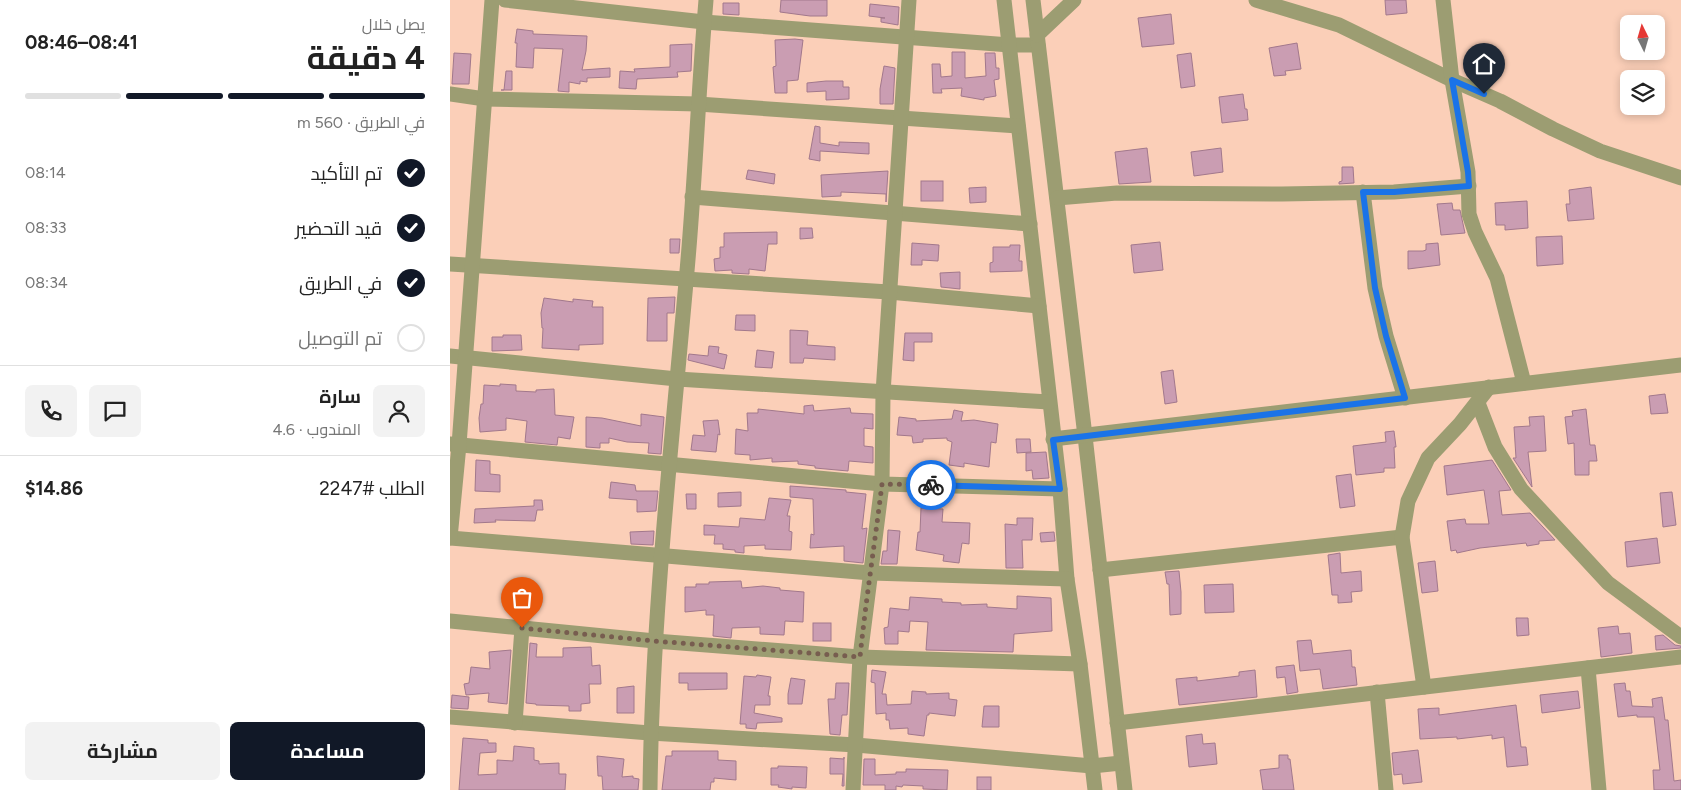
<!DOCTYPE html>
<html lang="ar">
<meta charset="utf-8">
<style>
:root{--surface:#fff;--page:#f2f2f2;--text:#222;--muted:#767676;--line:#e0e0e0;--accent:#111827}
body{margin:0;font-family:Figtree,Cairo,sans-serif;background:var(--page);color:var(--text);direction:rtl;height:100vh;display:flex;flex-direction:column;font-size:19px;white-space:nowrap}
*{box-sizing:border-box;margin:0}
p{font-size:16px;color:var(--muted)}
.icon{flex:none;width:28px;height:28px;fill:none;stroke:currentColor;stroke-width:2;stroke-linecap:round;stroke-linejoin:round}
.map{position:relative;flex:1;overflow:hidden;direction:ltr}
.drawer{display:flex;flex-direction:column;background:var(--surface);width:450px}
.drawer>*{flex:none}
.needle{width:32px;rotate:355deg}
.tools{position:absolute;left:1170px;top:15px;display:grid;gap:10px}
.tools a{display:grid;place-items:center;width:45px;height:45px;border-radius:8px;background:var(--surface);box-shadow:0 2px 8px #0003;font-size:25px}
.pin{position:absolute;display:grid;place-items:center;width:42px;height:42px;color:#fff;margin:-51px -21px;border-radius:50% 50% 50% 0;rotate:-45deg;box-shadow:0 0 5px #0007}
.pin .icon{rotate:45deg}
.courier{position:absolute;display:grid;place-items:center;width:50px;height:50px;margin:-25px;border:4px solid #1a73e8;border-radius:50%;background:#fff;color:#222;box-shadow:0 1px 6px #0007}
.headline em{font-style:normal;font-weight:700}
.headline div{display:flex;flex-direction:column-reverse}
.headline{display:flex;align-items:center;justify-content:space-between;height:85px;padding:0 25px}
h1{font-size:32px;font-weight:700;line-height:38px}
.bar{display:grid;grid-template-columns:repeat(4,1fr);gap:8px 5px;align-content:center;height:60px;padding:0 25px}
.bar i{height:6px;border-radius:4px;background:var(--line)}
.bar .active{background:var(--accent)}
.bar p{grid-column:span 4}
.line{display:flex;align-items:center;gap:12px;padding:0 25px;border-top:1px solid var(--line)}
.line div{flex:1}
.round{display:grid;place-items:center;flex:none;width:52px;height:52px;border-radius:8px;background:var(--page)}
ol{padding:0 25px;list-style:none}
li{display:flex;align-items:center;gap:15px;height:55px}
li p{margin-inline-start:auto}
li .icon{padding:5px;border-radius:50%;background:var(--accent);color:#fff;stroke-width:4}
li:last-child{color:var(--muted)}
li i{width:28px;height:28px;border:2px solid var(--line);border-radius:50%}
.action{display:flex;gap:10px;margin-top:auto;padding:10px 25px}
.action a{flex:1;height:58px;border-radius:8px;background:var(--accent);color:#fff;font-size:20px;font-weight:700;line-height:58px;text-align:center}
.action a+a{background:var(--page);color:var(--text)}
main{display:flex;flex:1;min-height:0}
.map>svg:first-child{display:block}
</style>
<main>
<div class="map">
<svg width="1231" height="790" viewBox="0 0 1231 790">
<rect width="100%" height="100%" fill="#fbcfb8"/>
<!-- building -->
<g fill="#ca9db2" stroke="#a2788c">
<path d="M331,0h46v16h-17l-30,-4z"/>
<path d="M935,0h21l1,13 -21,2z"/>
<path d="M273,3h16v12l-16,-1z"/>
<path d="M420,4l29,3 -1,18 -17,-3v-4h4l-16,-2z"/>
<path d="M721,14l3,30 -32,3 -4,-29z"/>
<path d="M67,29l16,2v3l54,2 -1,15 -4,19 28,-2v9l-23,1v4l-7,-1v3l-11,-2v10l-11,-1 5,-42 -29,-1 -1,20 -17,-1 1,-24h-2z"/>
<path d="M345,39l8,1 -5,40 -11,1v12h-12l-2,-26 3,-1 -1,-26z"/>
<path d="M847,43l4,26 -16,2 1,4 -12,1 -5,-28z"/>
<path d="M242,44l-1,27 -14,1 1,5 -41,2 -1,10 -17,-1 1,-17 15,1 -1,-3 36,-2v-22z"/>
<path d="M502,52h13v26l21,-2 -1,-23h10l1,15h3v11l-5,1 2,16 -12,2v2l-23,-4 1,-8 -21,1 1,4h-9l-1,-29h8l1,13 11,-1z"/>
<path d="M4,53l17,1 -2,30h-17z"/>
<path d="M741,53l4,33 -14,2 -4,-33z"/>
<path d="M434,66l11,2 -2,36h-13v-15z"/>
<path d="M56,71h6v19h-11h3z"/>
<path d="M376,81h17v6h6v12l-23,1v-9l-19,1v-9z"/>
<path d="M793,94l2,15h2l1,11 -26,3 -3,-26z"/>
<path d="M365,126l5,1v16l19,3v-4l30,1v11l-49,-3v10l-11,-2z"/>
<path d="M697,148l4,34 -32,2 -4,-32z"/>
<path d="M771,148l2,24 -29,4 -3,-24z"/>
<path d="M892,167h11l1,16 -15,1v-2l3,-1z"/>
<path d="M298,170l27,4 -1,10 -28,-5z"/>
<path d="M438,171l-2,31v-8l-45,-2v4l-19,1 -1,-22z"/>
<rect x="471" y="181" width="22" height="20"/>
<path d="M536,187v15l-16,1 -1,-15z"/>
<path d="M1141,187l3,32 -26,2 -2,-17h4l-1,-14z"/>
<path d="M1077,201l1,27 -23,2v-5h-9l-1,-22z"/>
<path d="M1002,203l1,7h7l5,23 -24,2 -4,-31z"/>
<path d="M350,228h12l1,10 -13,1z"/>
<path d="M327,232v12h-9l-3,27 -16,-2v5l-17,-1v-3l-17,1 -1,-12 6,-1v-11h4v-14z"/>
<path d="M1112,236l1,28 -26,2 -1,-29z"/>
<path d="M220,239h10l-1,14h-9z"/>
<path d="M710,242l3,28 -29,3 -3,-28z"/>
<path d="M462,243l27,2 -1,16 -16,-1v5h-11z"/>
<path d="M988,243l2,22 -32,4v-18h15l3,-1v-6z"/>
<path d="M560,245h10l-1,16h3v10l-32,1v-9l3,-1v-15h17z"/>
<path d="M510,272v17l-19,-2 -1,-14z"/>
<path d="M225,297l-1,16h-7v28h-20l1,-43z"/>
<path d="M94,298l29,4v-3l20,2 -1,6h11v37l-24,1v5l-37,-2 1,-20h-1l-1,-15z"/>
<path d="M286,315h19v16l-20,-1z"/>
<path d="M340,330l18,1 -1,14 28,2v13l-31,-2 -1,5h-13z"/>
<path d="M455,333h27v9h-18v19l-11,-1z"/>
<path d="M53,335h18l1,15 -30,1v-14h11z"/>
<path d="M259,346l10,1 -1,6 9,2 -3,14 -36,-9 1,-6 19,2z"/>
<path d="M307,350l17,2 -2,16 -17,-1z"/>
<path d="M723,370l4,32 -12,2 -4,-32z"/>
<path d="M50,384l16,1v6l20,1v-2l18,-1 1,26 19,2 -4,22 -12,-2 -1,8 -32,-3 2,-21 -21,-3v12l-26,2 -1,-14 2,-14h2l1,-19 16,1z"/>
<path d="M1215,394l3,19 -17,1 -2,-18z"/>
<path d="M363,405l1,6 36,-3 1,5 22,1v15l-9,-1v18l9,1v16l-24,-2 -1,10 -33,-3v-2l-17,-2v-3l-26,1v-4l-22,2v-5l-15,-1 1,-25 12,2 -1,-18h11v-4l46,5v-8z"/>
<path d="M1136,409l4,36h5l2,16h-8v14h-14l-1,-32 -6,1 -3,-27 8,-1 -1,-5z"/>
<path d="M504,410l9,2 -2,9 13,-1 24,4 -2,19 -5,-1 -2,25 -25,-4v4l-15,-2 3,-23 -5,-2v-2l-24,1v3l-10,1 -1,-7 -15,-1 2,-18 17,2v2l36,-2z"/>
<path d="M191,414l23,3 -3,37 -13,-1 1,-10 -22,-1 -18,-4v5h-9v5l-14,-1v-30l16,1 39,8z"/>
<path d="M1094,416l2,35 -18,1 4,35 -19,-29h3l-2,-31 16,-1 -1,-9z"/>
<path d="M268,420l2,15 -2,-1 -2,18 -25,-2 2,-15 12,1 -2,-15z"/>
<path d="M944,431l2,16h-2l1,21h-11v4l-28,3 -3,-29 33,-4 -1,-10z"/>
<path d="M566,439h14l1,13 -14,1z"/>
<path d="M596,452l3,26 -16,1 -1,-9 -6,1v-18z"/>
<path d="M26,460l14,1v13l10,1v17l-25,-1z"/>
<path d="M1042,460l19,30 -12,1 3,24 28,-2 25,27 -16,1v3l-12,2 -1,-3 -46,5 -23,5 -1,-3 -5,1 -4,-30 18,-2 1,5h23l-5,-34 -37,5 -3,-29z"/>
<path d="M901,474l4,32 -15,2 -4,-32z"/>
<path d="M161,482l24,3 1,6h22l-2,20 -19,1v-12l-28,-2z"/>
<path d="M340,486l56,4v2l20,2 -4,35 5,-1 -4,35 -19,-2v-15l-34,2 1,-14 3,1 -1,-36 -23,-2z"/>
<path d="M291,492v14l-23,1v-14z"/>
<path d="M1222,492l4,33 -13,2 -3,-34z"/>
<path d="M236,494h10v15h-9z"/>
<path d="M319,498l22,2 -4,16h3l-1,15 3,1 -1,18 -26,-1v-4l-21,1v7l-9,-1v-2l-12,-1v-5h-9l1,-9h-11v-10l35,2 1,-9 25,2z"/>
<path d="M84,500h8l1,10h-6l-2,11 -40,-1 1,2 -22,1 1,-14 59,-3z"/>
<path d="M471,508l22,1 -1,13 28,1 -1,21 -7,-1 -3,20 -16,-2 1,-6 -28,-5 2,-18h2z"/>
<path d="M567,518h16l-1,22h-10l1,28h-17l-1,-44 12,1z"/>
<path d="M438,530l12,1 -3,33h-16l2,-13h4z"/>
<path d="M204,531l-1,14 -22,-1 -1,-12z"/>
<path d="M604,532l1,9 -14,1 -1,-9z"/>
<path d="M1207,538l3,25 -33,4 -2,-25z"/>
<path d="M890,553l1,20 20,-2 1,20 -11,1 1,10 -14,1v-8h-6l-4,-40z"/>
<path d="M985,561l3,30 -16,2 -4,-30z"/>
<path d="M729,571l2,21v22l-11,1 -1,-31h-2l-2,-12z"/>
<path d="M291,581l1,7 21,-2 17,2v2l24,2 -1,30 -18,-1 -1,14 -24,-1v-7l-28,1 -1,10 -18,-2 1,-21h-8v-5l-21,2v-25h11v-3h13v-2z"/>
<path d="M783,584l1,28 -29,1 -1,-28z"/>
<path d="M567,596l34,2 1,33 -38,3 -1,18 -87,-2 2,-28 -18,-1 -1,11 -11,-1v13h-13l-1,-16 4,-1 2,-19 19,2 1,-13 32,2v3l19,1v2l26,-1v3l30,2z"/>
<path d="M1066,618h12l1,17 -12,1z"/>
<rect x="363" y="623" width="18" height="18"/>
<path d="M1168,626l1,8 11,-1 2,20 -31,4 -3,-29z"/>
<path d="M1213,635l12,10 6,1v2l-25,2 -1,-14z"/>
<path d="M861,640l2,14 38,-4 1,17h3l2,18 -34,4 -3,-20 -20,2 -3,-30z"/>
<path d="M80,643l7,1 -1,13h27v-9l28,-1 1,19 8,-1 1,19h-12l1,19 -9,1v7h-12v-5l-33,-1v-1l-10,-1z"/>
<path d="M61,650l-4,54 -19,-2 1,-9 -23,2 -2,-11 5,-1 2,-16 19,2 -1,-17z"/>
<path d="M844,665l4,27 -11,2 -2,-17 -8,1 -1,-11z"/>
<path d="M422,670l14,2 -4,22h4l1,11 24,-1 1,-13 14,1v2l23,-1v6l8,1 -2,16 -26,-3v2h-2l-3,21 -16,-2v-6l-18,1 -1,-9h-3v-7l-10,1 -1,-31 -4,-1z"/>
<path d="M805,670l2,27 -78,8 -3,-26 21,-2v4l42,-5v-4z"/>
<path d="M229,673h48v16l-39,1v-7h-9z"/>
<path d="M307,675l14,2 -3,19h2v9h-15l-1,8 28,5v4l-25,1 -1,6 -10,-1v-4h-6l4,-48 12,1z"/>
<path d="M341,678l14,2 -3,24h-14v-10z"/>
<path d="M386,683h13l-2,32h-5l-2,20 -10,-1 -2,-35h7z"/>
<path d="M1175,683l1,8h4l2,15 21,1 -1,-8 10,-2 3,23h3l6,61 7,-1v10h-27l-1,-20h7l-6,-53h-17v-2l-19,2 -4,-33z"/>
<path d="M184,686v27h-17v-25z"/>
<path d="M1128,691l2,17 -38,5 -2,-18z"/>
<path d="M2,695l17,2 -1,12 -17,-1z"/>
<path d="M1066,705l5,42h5l2,18 -21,2 -3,-30 -12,2v-4l-35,4v-2l-37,2 -2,-30 21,-1v7z"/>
<path d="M534,706h15v21h-17z"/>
<path d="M752,734l1,10 12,-1 2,21 -28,3 -3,-31z"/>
<path d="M13,738l25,2v3h8v9l-16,1 -2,22 19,-1v-14l16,1 1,-15 20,2v12l5,1v3l20,-1v11h7l-1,16h-106z"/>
<path d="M968,750l4,32 -19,2 -1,-10 -8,1 -2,-22z"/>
<path d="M222,751h46v9l18,1v19l-22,-2v4h-3l-1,8h-48l4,-34h6z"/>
<path d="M829,755h9v4h2l4,31h-31l-3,-20 19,-2z"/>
<path d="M147,756l27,3 -2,18 11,-1v2l6,1 -1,11h-35l-1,-14h-4z"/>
<path d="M394,757v29h-2l1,-12h-13v-16l14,1z"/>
<path d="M414,759h11v16l21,-1v-2h10v-3l42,1 -1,20 -24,-1v-3l-20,-1 -1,2 -6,-1v4h-11v-5h-22z"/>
<path d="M328,766l29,1 -1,21 -14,-1v2l-14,-2 1,-2h-8v-17h7z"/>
<rect x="527" y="777" width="14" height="13"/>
</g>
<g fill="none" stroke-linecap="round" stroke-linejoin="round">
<!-- minor -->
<g stroke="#9c9d72" stroke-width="15">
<path d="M55,0l199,22 306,23h28"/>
<path d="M554,0l56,489 7,90 13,85 15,126"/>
<path d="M583,0l52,436 40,354"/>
<path d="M806,0l83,25 113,55 48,21 53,28 47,22 81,27"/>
<path d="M993,0l9,80 16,92 1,42 6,18 22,46 27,105"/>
<path d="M587,35l37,-35"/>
<path d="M0,94l35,5 213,5 320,22"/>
<path d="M913,192l12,96 11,48 19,62"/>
<path d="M242,197l338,27"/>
<path d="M607,198l60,-5 165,1 112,-2 75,-6"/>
<path d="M0,264l439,28 150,14"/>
<path d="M0,356l227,23 372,23"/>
<path d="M1028,403l17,44 26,42 87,94 73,54"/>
<path d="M603,439l628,-74"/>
<path d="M0,444l432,40 178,5"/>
<path d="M0,538l421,35 196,6"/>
<path d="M0,538l9,-93 33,-445"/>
<path d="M650,570l302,-33"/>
<path d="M0,621l205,20 205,16 220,7"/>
<path d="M1138,668l11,122"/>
<path d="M974,687l-22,-150 6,-36 20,-43 32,-34 29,-37"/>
<path d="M927,692l9,98"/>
<path d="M0,717l200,16 206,12 236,21 29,-3"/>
<path d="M65,723l7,-95"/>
<path d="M667,723l564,-66"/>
<path d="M200,790c2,-170 21,-339 36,-508 9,-94 12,-188 20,-282"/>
<path d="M403,790l7,-133 22,-173 1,-91 26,-393"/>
</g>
</g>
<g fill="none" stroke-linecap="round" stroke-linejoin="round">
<!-- done -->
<path stroke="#775d4f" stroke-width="5" stroke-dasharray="0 9" d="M72,628l132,13 206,16c6,-58 15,-115 22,-173l49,1"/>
<!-- route -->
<path stroke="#1a73e8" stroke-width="6" d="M481,485l129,4 -7,-49 352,-42 -19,-62 -11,-48 -12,-96h31l75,-6 -1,-14 -16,-92 32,14"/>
</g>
</svg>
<div class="tools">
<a><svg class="needle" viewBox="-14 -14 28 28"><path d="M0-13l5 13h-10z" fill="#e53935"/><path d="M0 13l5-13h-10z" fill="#767676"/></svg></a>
<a><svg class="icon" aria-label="layers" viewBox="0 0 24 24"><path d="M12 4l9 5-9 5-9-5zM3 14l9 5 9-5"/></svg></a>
</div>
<div class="pin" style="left:72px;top:628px;background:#ea580c"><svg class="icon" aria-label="bag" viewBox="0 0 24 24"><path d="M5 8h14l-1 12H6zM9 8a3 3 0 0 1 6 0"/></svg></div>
<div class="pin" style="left:1034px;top:94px;background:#1f2937"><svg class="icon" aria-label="home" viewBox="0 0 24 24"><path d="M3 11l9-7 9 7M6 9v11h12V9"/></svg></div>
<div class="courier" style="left:481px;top:485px"><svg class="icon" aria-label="bike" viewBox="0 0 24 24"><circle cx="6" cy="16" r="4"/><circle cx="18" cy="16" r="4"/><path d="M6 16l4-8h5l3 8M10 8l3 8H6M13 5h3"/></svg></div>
</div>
<section class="drawer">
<div class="headline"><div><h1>4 دقيقة</h1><p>يصل خلال</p></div><em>08:41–08:46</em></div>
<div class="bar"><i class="active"></i><i class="active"></i><i class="active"></i><i></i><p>في الطريق · 560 m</p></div>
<ol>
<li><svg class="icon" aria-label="check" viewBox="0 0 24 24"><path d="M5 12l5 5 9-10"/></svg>تم التأكيد<p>08:14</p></li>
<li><svg class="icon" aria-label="check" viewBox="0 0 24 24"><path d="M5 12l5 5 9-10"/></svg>قيد التحضير<p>08:33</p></li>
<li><svg class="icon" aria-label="check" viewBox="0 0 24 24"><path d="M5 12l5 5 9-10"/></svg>في الطريق<p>08:34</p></li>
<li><i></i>تم التوصيل</li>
</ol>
<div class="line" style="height:90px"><a class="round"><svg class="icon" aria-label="person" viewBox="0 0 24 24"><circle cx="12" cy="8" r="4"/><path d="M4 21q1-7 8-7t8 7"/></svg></a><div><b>سارة</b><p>المندوب · 4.6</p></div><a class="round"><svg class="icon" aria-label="chat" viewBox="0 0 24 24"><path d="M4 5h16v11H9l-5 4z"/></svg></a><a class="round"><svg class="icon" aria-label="phone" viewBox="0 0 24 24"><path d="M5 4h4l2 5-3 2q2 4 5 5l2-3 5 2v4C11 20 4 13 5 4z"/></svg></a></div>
<div class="line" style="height:65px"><div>الطلب #2247</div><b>$14.86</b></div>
<div class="action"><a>مساعدة</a><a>مشاركة</a></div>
</section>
</main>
